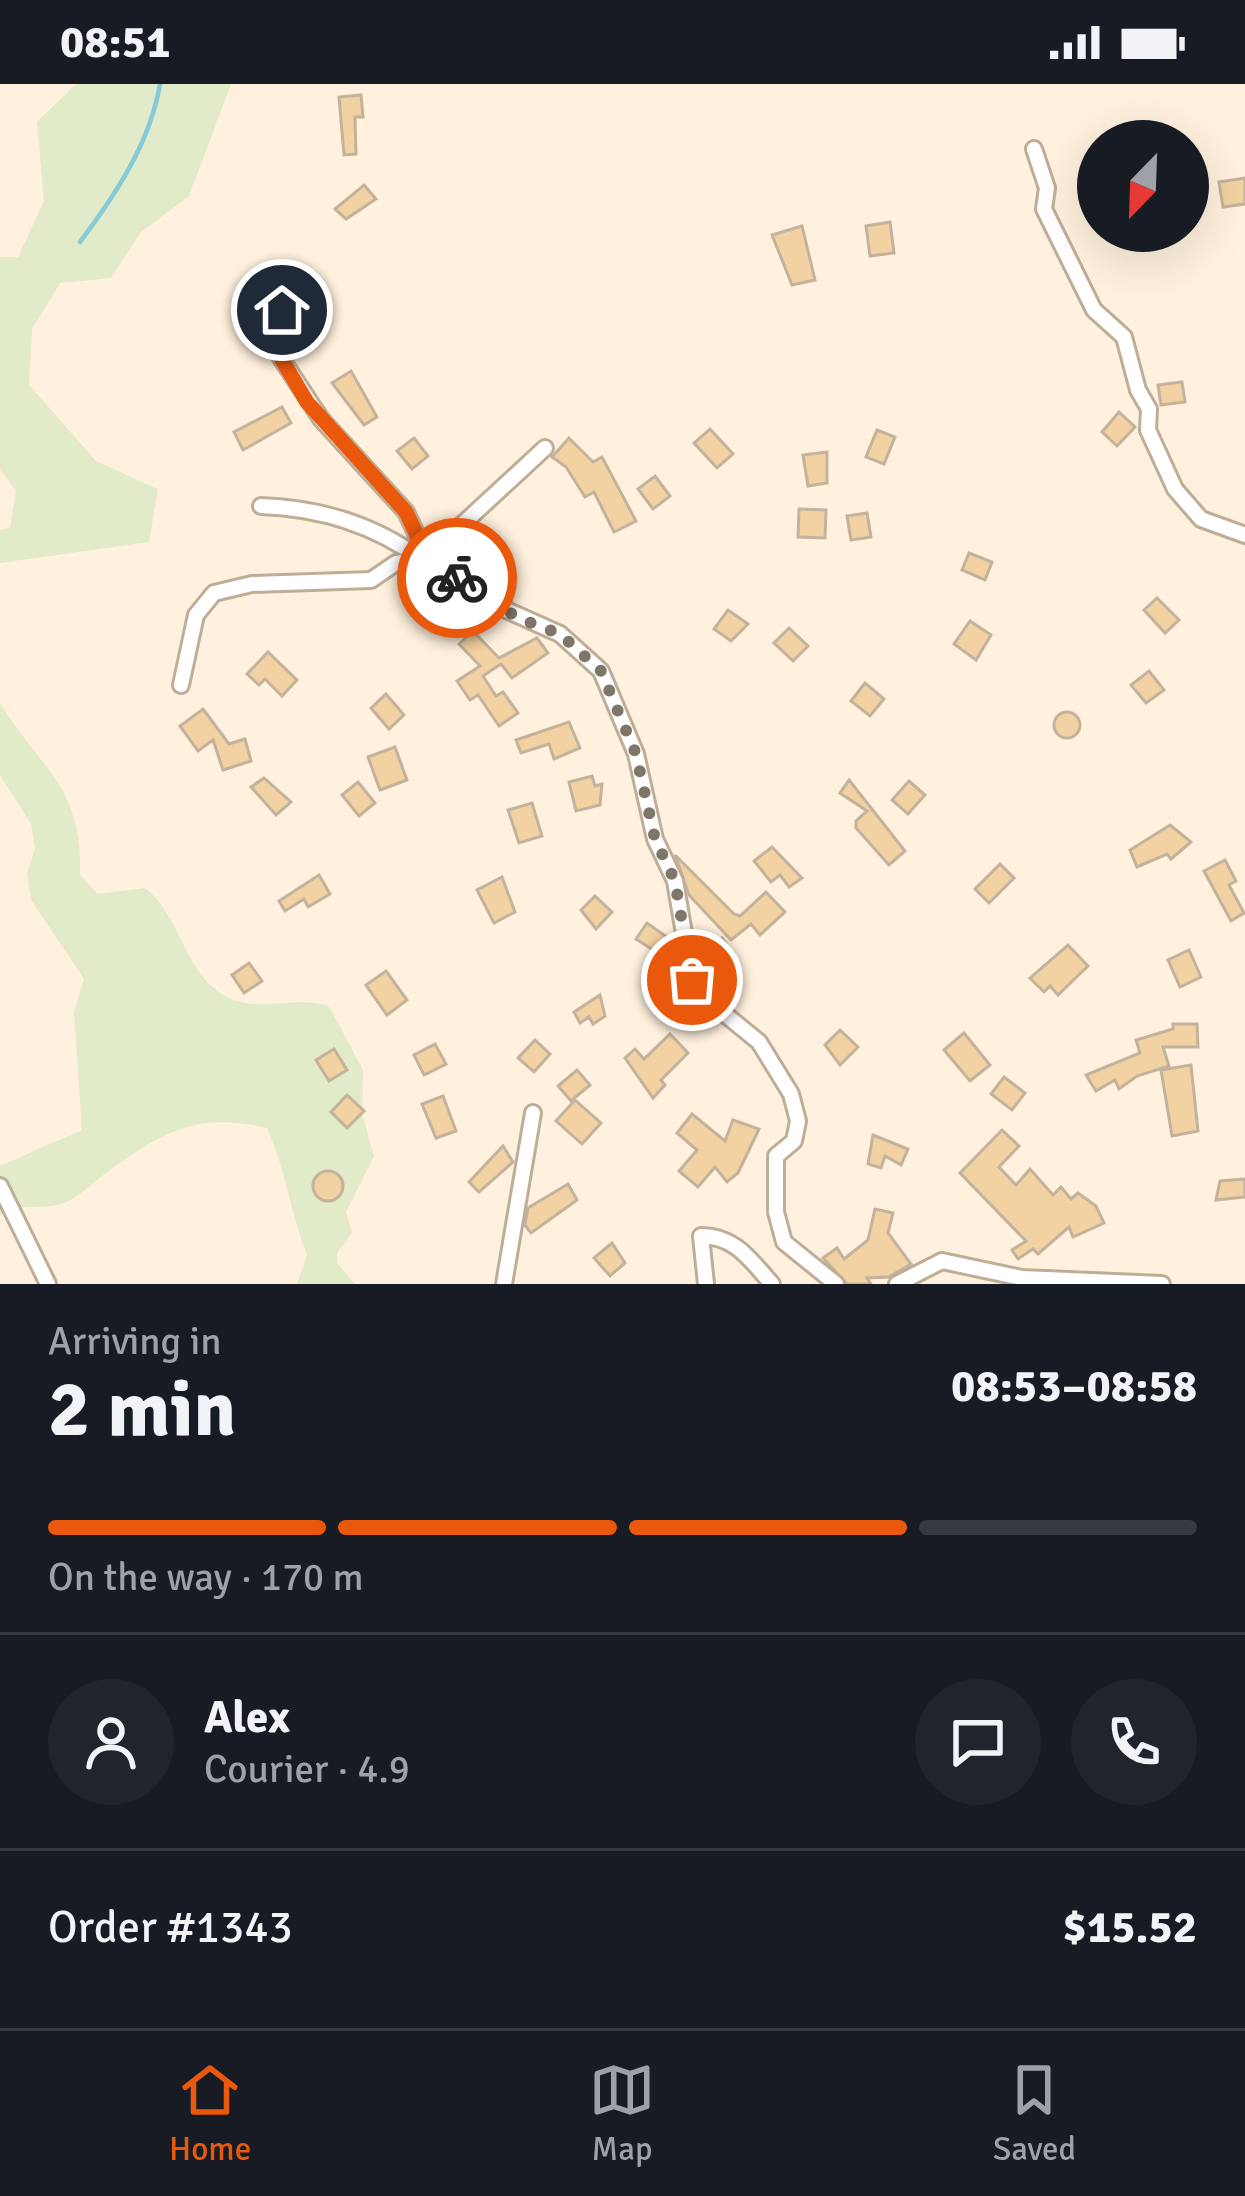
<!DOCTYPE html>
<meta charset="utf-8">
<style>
:root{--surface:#171b24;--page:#20242c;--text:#f1f3f6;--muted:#9ea1a6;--line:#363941;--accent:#ea580c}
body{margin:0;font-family:Signika,sans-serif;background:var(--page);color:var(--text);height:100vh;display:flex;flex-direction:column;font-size:45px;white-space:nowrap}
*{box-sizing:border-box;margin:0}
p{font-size:39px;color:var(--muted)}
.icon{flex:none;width:66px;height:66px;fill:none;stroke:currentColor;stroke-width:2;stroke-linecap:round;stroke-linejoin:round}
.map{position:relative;height:1200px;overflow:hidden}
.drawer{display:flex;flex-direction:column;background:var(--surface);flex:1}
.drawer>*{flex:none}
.needle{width:78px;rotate:203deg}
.buttons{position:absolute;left:1077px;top:36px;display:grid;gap:24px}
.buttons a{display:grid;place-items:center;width:132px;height:132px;border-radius:50%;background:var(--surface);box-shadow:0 12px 48px #0002;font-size:60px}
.pin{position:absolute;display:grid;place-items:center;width:102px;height:102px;color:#fff;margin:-51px;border:6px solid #fff;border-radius:50%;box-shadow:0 3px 12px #0007}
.courier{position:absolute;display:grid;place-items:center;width:120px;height:120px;margin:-60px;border:9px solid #ea580c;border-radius:50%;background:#fff;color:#222;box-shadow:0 3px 15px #0007}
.summary em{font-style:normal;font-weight:800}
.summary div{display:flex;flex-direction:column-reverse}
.summary{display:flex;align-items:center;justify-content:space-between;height:204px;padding:0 48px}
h1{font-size:78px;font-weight:800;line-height:90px}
.bar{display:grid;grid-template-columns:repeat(4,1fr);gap:18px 12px;align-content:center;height:144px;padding:0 48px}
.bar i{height:15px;border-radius:9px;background:var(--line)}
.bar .current{background:var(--accent)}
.bar p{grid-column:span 4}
.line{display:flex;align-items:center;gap:30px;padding:0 48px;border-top:3px solid var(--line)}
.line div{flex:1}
.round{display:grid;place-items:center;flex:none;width:126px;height:126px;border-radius:63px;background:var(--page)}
.status{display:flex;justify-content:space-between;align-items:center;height:84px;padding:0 60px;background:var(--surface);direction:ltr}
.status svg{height:33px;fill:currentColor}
.tabs{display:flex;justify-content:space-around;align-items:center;height:168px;border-top:3px solid var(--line);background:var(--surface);font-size:33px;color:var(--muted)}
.tabs a{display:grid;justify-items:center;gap:6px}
.tabs .current{color:var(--accent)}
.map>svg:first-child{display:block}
</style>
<div class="status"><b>08:51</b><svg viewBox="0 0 49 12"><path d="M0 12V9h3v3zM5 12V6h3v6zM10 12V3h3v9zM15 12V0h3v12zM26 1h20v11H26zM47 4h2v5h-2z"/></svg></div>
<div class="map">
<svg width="1245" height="1200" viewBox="0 0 1245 1200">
<rect width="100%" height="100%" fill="#fff1dd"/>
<!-- green -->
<g fill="#e1eac9">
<path d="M76,0h155l-42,112 -49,37 -29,45 -51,5 -28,46 -3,56 67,76 62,28 -9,53 -149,21v-33l10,-2 6,-38 -16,-20v-213h18l26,-56 -7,-79z"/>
<path d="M0,619c42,68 83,84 80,172l18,19 47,-6c39,30 39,95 92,113 29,9 62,-5 92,5l34,64 -1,43 12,43 -28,56 6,21 -15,20v10l18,21h-58l10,-29c-17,-44 -20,-81 -40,-127 -72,-17 -107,5 -165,48 -11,9 -25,22 -38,27 -21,8 -48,-2 -64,13v-50l82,-36 -8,-118 10,-33 -53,-79 -4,-26 8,-26 -4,-24 -31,-49z"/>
</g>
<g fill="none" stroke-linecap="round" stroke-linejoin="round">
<!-- stream -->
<path stroke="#85cad7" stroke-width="4.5" d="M80,158c36,-48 70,-99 80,-158"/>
</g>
<!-- building -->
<g fill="#f2d1a2" stroke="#c3b39c" stroke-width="3">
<path d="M361,11l2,22h-8l1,37 -12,1 -5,-58z"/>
<path d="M1245,94v26l-22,3 -4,-25z"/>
<path d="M364,101l12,14 -30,20 -11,-10z"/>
<path d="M890,138l4,31 -24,3 -4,-30z"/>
<path d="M802,142l13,54 -23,5 -20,-50z"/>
<path d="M351,287l26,46 -13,8 -32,-42z"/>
<path d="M1182,298l3,20 -24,3 -3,-20z"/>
<path d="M282,323l9,16 -48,27 -9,-18z"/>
<path d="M1119,328l16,15 -18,19 -15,-14z"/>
<path d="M710,345l23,25 -16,14 -23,-25z"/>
<path d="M877,346l18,7 -11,27 -18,-7z"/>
<path d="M414,354l14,18 -16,13 -15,-18z"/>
<path d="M569,354l24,24 9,-5 34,64 -22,11 -20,-40 -9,5 -19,-30 -14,-10z"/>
<path d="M827,368v31l-19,3 -5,-31z"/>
<path d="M655,392l15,20 -17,13 -15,-20z"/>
<path d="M799,425l27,1 -1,28 -27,-1z"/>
<path d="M867,429l4,24 -20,3 -4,-24z"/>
<path d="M969,469l23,9 -7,18 -23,-10z"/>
<path d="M1157,514l22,22 -14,13 -21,-23z"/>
<path d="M728,526l20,14 -17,17 -17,-12z"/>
<path d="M970,537l21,14 -15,25 -22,-16z"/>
<path d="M789,544l19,18 -15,15 -19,-18z"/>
<path d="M473,547l26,27 38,-20 11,15 -36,25 -11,-14 -18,12 13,20 7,-4 15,21 -19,13 -21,-31 -8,5 -13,-19 23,-15 -21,-22z"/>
<path d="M268,568l29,28 -15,16 -17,-17 -6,6 -12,-11z"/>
<path d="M1149,587l15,19 -18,13 -15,-18z"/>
<path d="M865,599l19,16 -14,17 -19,-15z"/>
<path d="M386,610l18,21 -15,14 -18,-21z"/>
<path d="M203,625l26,35 16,-5 6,22 -28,9 -10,-30 -15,11 -18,-25z"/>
<circle cx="1067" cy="641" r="13"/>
<path d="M569,638l11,26 -26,11 -5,-15 -28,9 -5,-13z"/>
<path d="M395,663l12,33 -27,10 -12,-33z"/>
<path d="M592,692l3,10 7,-2 -2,21 -24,6 -7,-29z"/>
<path d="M264,694l27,24 -15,13 -25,-28z"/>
<path d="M849,696l56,71 -16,14 -33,-37v-7l11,-10 -27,-18z"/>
<path d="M909,697l16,14 -17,19 -16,-14z"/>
<path d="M358,698l17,21 -16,13 -17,-21z"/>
<path d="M532,719l10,33 -23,7 -11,-33z"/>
<path d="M1170,741l21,17 -20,17 -4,-5 -30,13 -7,-17z"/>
<path d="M772,763l30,31 -13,9 -9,-12 -9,7 -17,-21z"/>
<path d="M675,771l59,59 6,2 26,-24 19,20 -25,23 -9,-11 -20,16 -42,-45z"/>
<path d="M1225,776l11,21 -7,4 15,28 -13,8 -27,-50z"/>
<path d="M1000,780l14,14 -25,25 -14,-14z"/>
<path d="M319,791l11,19 -22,13 -4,-8 -19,12 -6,-10z"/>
<path d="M502,793l13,35 -21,11 -17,-33z"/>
<path d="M595,812l17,16 -16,17 -15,-19z"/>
<path d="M647,839l27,19 -5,18 -33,-21z"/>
<path d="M722,854l12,15 -29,25 -5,-18z"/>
<path d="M1068,861l20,21 -30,29 -8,-9 -6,6 -14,-14z"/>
<path d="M1189,866l12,27 -21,10 -12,-27z"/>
<path d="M249,879l13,18 -18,12 -12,-18z"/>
<path d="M386,887l21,29 -20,15 -21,-30z"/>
<path d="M600,911l5,21 -12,8 -4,-7 -9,6 -6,-11z"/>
<path d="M1173,940h24l1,23h-35l6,19 -32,10 -18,13 -4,-9 -19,11 -10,-16 54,-22 -4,-13 37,-11z"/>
<path d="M840,946l18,17 -18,18 -15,-20z"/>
<path d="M964,949l26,32 -20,16 -26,-31z"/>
<path d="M670,950l18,19 -27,27 4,5 -12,13 -28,-40 10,-9 9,10z"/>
<path d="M535,956l15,14 -16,18 -16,-14z"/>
<path d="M435,960l11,20 -22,11 -10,-20z"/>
<path d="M334,965l13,21 -18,11 -13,-21z"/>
<path d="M1191,981l7,66 -26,5 -11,-66z"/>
<path d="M577,986l13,15 -19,16 -13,-15z"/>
<path d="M1004,993l21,16 -13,17 -21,-16z"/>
<path d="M347,1011l17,16 -17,17 -16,-16z"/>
<path d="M443,1012l13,35 -20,7 -14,-34z"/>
<path d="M575,1016l26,23 -19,21 -26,-23z"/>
<path d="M692,1030l33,27 8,-21 26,9 -21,44 -11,9 -12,-15 -17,20 -19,-16 18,-21 -20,-17z"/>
<path d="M1002,1046l17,16 -20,21 17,18 14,-16 23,26 8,-8 10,12 7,-6 18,13 8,17 -31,14 -4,-10 -31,27 -5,-5 -15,10 -6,-9 14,-9 -66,-68z"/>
<path d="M873,1051l35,14 -7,16 -16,-9 -4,12 -13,-4z"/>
<path d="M503,1062l10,16 -34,30 -10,-10z"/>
<circle cx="328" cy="1102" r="15"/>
<path d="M1245,1095v18l-29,3 4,-19z"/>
<path d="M568,1100l9,16 -46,33 -6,-8 3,-17z"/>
<path d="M875,1125l18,4 -5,20 23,31 -22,13 -22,1 4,6h-24l-24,-26 14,-10 7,11 24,-19z"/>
<path d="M612,1159l13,20 -15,13 -16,-18z"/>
</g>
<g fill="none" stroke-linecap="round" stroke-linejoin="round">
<defs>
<g id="minor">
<path d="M1034,65l13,39 -3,21 50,101 30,27 14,53 11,19 -1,21 27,59 26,30 44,16"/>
<path d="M282,226l-1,48 40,61 85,93 21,45 66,47 67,30 41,37 35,83 19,85 20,42 17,99 12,17 55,45 32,52 7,27 -4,20 -18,15v56l8,30 52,42"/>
<path d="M261,422c60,2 112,18 160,53"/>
<path d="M181,601l15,-70 18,-22 38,-9 119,-4 25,-17 31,-6 118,-109"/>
<path d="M0,1102l48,98"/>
<path d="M504,1200l29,-171"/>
<path d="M706,1200l-5,-48c35,0 50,25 71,48"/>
<path d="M897,1200l45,-23 80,17 140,6"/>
</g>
</defs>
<!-- minor casing -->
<use href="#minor" stroke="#bfae97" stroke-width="20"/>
<!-- minor -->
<use href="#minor" stroke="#fff" stroke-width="14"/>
</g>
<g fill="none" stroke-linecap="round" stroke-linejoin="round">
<!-- done -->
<path stroke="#7e7668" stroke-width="12" stroke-dasharray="0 21.6" d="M457,494l61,40 42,16 41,37 35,83 19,85 20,42 17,99"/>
<!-- route -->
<path stroke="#ea580c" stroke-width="15" d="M282,226l-1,48 26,44 99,110 21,45 30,21"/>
</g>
</svg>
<div class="buttons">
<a><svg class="needle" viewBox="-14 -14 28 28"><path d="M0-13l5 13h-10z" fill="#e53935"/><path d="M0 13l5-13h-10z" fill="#9ea1a6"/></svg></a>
</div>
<div class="pin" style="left:692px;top:896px;background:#ea580c"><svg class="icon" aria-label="bag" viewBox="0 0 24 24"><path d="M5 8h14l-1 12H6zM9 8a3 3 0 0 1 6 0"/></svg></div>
<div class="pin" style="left:282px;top:226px;background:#1f2937"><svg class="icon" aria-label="home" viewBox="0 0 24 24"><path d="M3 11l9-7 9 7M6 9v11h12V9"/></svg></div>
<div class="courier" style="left:457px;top:494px"><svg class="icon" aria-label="bike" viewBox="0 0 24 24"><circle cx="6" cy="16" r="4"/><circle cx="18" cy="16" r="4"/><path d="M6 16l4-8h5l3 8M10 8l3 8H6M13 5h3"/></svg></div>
</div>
<section class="drawer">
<div class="summary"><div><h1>2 min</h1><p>Arriving in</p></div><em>08:53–08:58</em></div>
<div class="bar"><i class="current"></i><i class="current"></i><i class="current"></i><i></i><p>On the way · 170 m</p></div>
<div class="line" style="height:216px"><a class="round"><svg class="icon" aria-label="person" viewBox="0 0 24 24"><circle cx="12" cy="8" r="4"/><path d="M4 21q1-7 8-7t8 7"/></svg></a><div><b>Alex</b><p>Courier · 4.9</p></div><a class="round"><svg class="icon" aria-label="chat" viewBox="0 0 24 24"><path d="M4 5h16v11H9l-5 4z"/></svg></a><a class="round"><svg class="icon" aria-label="phone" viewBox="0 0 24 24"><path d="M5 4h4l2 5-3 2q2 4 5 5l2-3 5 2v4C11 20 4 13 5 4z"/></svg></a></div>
<div class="line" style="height:156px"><div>Order #1343</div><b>$15.52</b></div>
</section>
<nav class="tabs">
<a class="current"><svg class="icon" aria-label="home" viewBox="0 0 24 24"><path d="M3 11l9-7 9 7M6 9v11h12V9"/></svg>Home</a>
<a><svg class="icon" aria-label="map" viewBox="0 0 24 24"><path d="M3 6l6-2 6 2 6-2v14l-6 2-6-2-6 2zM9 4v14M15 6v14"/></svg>Map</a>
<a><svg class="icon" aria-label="saved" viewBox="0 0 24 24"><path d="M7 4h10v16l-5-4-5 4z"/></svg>Saved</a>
</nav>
